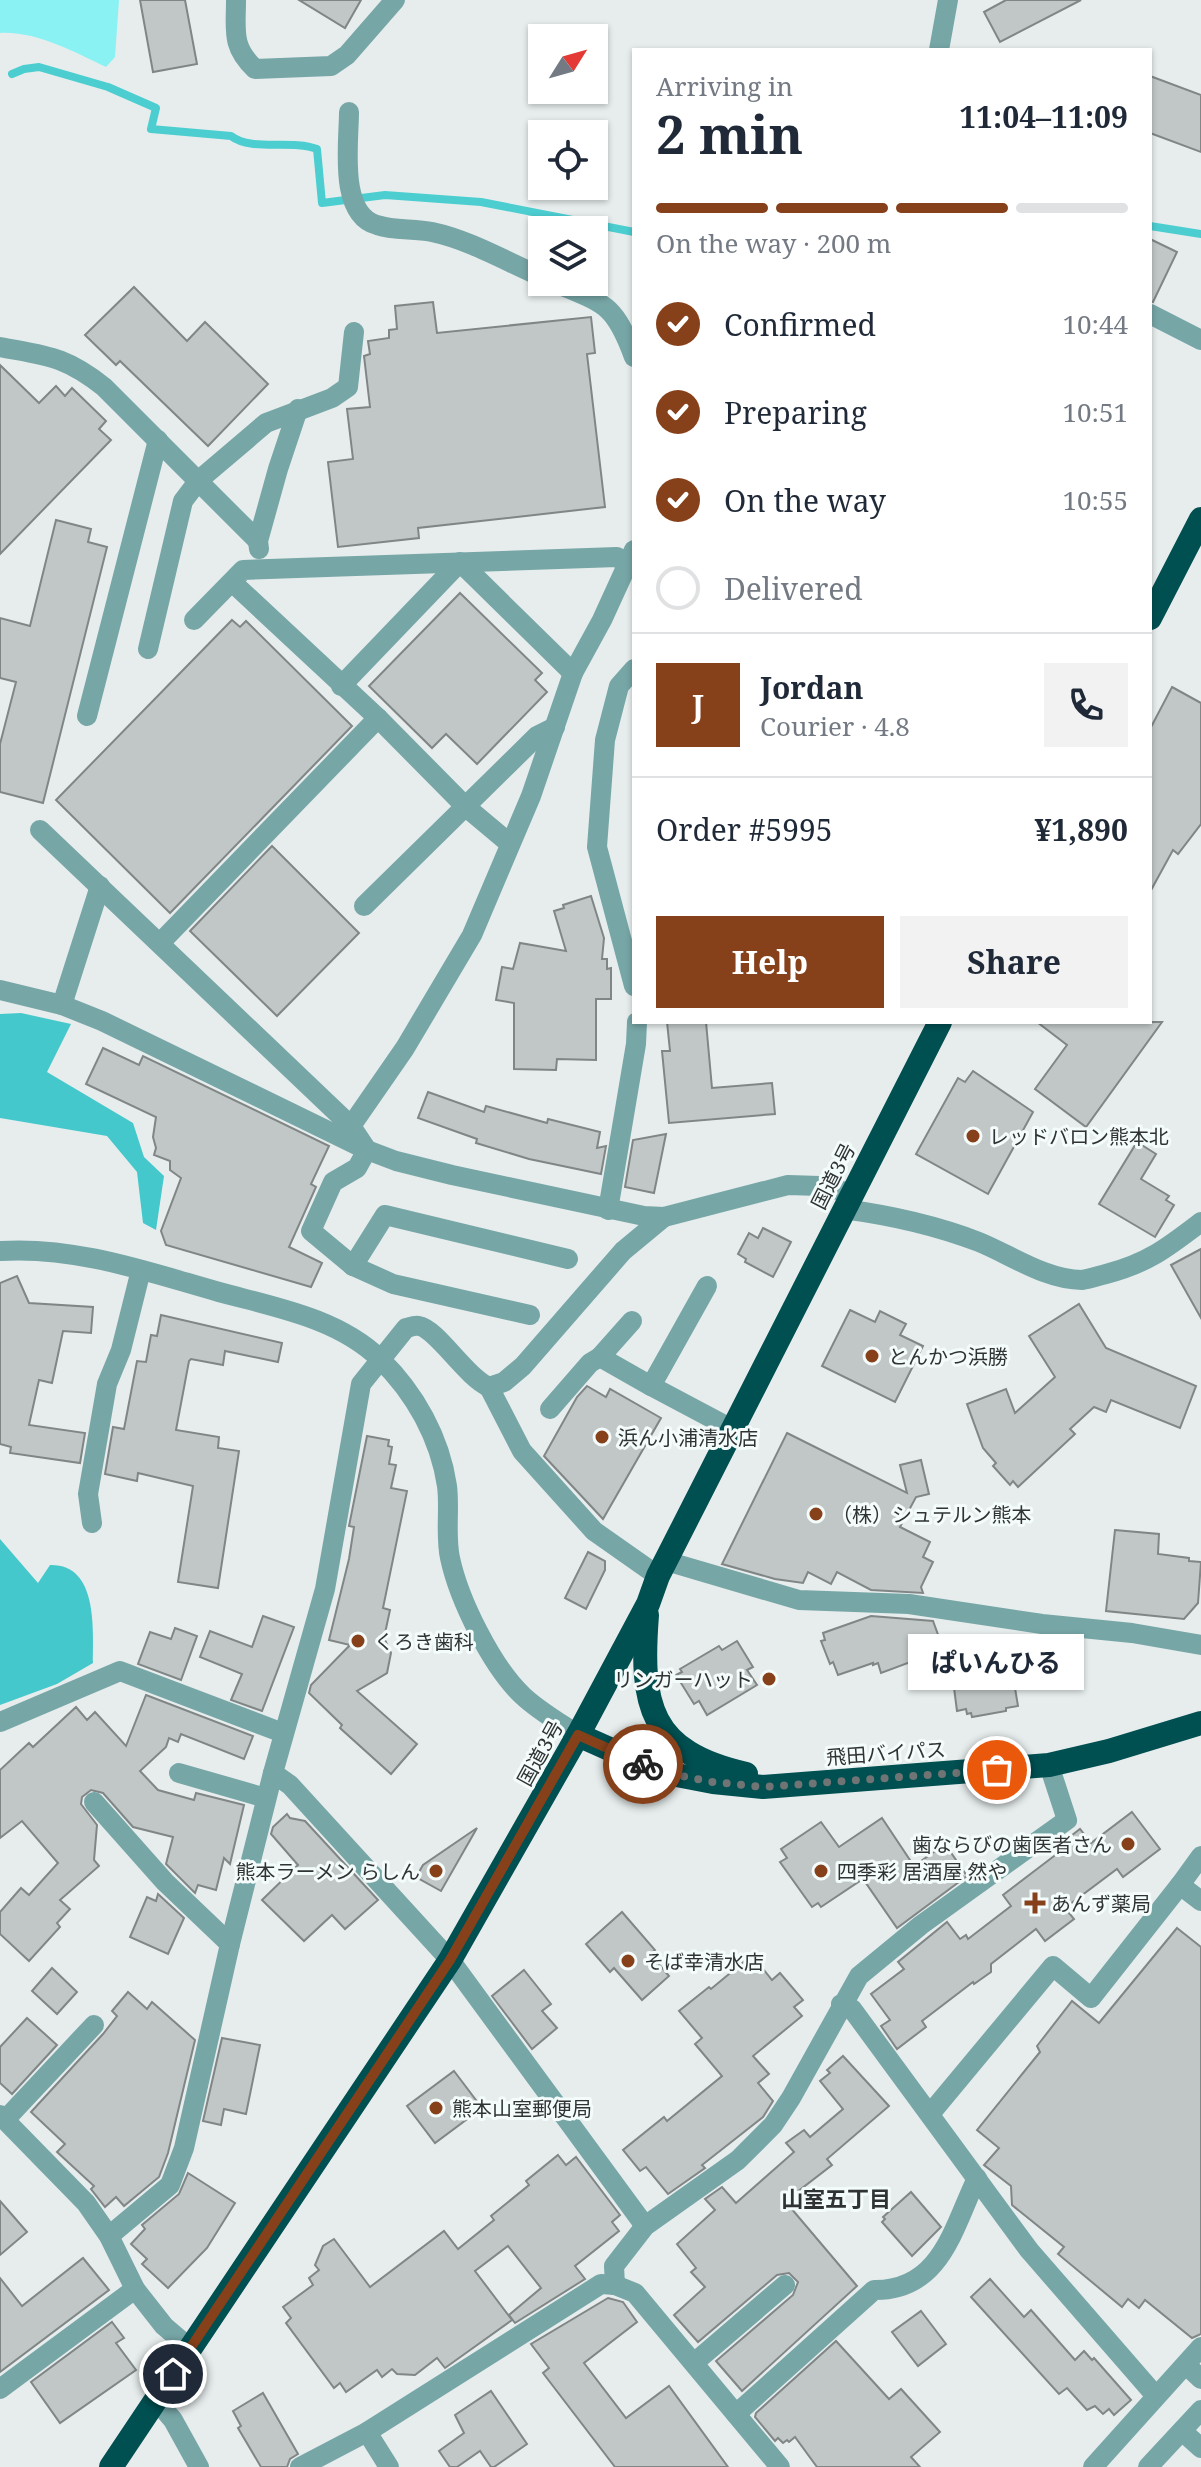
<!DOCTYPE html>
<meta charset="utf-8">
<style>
:root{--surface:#fff;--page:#f2f2f3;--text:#1f2937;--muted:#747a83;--line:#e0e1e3;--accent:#87411a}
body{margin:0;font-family:"Noto Serif","Noto Sans JP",serif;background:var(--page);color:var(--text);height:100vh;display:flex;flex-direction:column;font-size:30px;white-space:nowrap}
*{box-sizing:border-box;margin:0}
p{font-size:26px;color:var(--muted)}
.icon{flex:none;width:44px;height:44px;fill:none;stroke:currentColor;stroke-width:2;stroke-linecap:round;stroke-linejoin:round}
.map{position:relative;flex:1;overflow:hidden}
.sheet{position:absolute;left:632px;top:48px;width:520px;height:976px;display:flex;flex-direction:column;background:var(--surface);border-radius:0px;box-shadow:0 2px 6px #0004}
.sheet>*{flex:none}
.needle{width:52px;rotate:53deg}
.fabs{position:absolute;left:528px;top:24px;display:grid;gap:16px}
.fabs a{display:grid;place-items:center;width:80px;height:80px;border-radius:0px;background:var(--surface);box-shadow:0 2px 6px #0004;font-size:40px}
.pin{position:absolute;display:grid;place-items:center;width:68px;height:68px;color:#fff;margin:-34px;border:4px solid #fff;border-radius:50%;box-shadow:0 2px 8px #0007}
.courier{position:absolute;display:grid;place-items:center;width:80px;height:80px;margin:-40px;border:6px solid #87411a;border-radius:50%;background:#fff;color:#222;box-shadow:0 2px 10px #0007}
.bubble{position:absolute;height:56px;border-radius:0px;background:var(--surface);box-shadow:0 2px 6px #0004;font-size:26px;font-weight:700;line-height:56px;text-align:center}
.headline em{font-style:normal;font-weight:700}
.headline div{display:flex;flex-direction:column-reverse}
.headline{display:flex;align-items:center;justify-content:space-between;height:136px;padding:0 24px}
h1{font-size:52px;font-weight:700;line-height:60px}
.bar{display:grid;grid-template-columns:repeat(4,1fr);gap:12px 8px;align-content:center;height:96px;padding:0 24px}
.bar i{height:10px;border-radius:6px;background:var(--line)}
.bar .selected{background:var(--accent)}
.bar p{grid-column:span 4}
.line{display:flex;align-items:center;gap:20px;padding:0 24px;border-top:2px solid var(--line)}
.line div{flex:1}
.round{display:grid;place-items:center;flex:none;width:84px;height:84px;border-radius:0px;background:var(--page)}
ol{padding:0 24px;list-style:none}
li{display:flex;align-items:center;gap:24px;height:88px}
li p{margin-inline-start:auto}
li .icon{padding:8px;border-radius:50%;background:var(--accent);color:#fff;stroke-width:4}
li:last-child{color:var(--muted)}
li i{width:44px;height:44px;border:4px solid var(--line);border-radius:50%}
.primary-button{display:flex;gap:16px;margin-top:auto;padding:16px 24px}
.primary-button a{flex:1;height:92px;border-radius:0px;background:var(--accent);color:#fff;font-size:32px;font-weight:700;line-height:92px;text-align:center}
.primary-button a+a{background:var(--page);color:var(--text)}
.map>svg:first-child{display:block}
</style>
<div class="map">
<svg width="1201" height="2467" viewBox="0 0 1201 2467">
<rect width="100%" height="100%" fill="#e7eded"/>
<!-- green -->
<path fill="#8af2f3" d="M0,0h119l-4,57 -9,10c-32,-15 -70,-36 -106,-34z"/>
<!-- forest -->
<g fill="#45c8cb">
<path d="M21,1013l50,11 -24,48 86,51 11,34 20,19 -8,54 -13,-7 -6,-51 -30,-36 -107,-18v-104z"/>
<path d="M0,1539l38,44 12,-18c48,-1 43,63 43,98l-36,21 -57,21z"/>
</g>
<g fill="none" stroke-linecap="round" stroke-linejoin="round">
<!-- stream -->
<g stroke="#4cced1" stroke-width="8">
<path d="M12,74l12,-5 15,-2 69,20 48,21 -5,21 80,7c21,16 60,3 86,13l5,54 63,-8 96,7 153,30"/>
<path d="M1150,226l51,8"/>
</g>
</g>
<!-- building -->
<g fill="#c1c7c7" stroke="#808686" stroke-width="2">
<path d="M140,0h45l12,64 -44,8z"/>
<path d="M299,0h62l-16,28z"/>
<path d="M1006,0h75l-81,42 -16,-30z"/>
<path d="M1150,76l51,19v57l-51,-19z"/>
<path d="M1150,239l27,13 -24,50 -3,-1z"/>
<path d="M134,287l53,54 18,-19 63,62 -60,62 -88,-85 -4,4 -31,-30z"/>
<path d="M433,302l4,31 154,-16 4,36 -8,1 18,153 -187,21 1,10 -81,9 -10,-85 25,-3 -6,-50 23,-2 -6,-51 6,-2 -2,-13 21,-3v-8l8,-1 -2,-23z"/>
<path d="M0,365l39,38 17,-17 9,10 7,-8 34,33 -7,8 12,11 -111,114z"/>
<path d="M56,520l35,9 -3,13 19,5 -64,256 -43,-11v-48l16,-62 -16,-4v-60l30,8z"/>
<path d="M460,593l82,80 -7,7 12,12 -70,72 -31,-30 -14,14 -63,-62z"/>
<path d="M232,620l8,7 6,-6 106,105 -182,187 -114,-113z"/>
<path d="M1172,687l29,16v121l-23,30 -5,-4 -23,42v-163z"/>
<path d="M272,846l87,87 -82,83 -87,-85z"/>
<path d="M591,896l13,42 -2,21h5v10l4,-1v31h-15v61l-39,-1 -1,11 -42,-1v-66l-18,-3 6,-33 11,2 7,-26 46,8 -12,-40 10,-3 -1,-3z"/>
<path d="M667,1022h39l6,66 60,-5 3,31 -106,9 -7,-72h8z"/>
<path d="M1037,1022h125l-76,105 -51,-38 32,-44z"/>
<path d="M103,1048l36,17 4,-9 186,90 -18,38 5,3 -27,60 33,16 -11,24 -145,-42 -5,-14 20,-53 -11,-8v-9l-16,-6 2,-7 -3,-11 3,-20 -70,-33z"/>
<path d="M973,1071l60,41 -45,82 -72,-40 42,-76 7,4z"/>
<path d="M428,1092l56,20 2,-6 61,17 1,-4 52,13 -3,16 9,-2 -5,28 -72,-15 -53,-16 1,-4 -59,-21z"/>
<path d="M666,1134l-12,59 -29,-6 8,-47z"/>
<path d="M1137,1142l19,12 -15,25 28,17 -3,4 8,5 -19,32 -56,-33z"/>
<path d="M763,1228l28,14 -18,35 -28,-15 1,-3 -8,-5 11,-21 9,5z"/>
<path d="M1201,1249v69l-30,-53z"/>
<path d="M17,1276l12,27 64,4 -2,26 -28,-2 -11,52 -13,-3 -10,45 56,8 -5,30 -70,-10 1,-6 -11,-3v-161z"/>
<path d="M1079,1304l27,44 90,38 -16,42 -69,-28 -5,12 -12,-5 -24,22 5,5 -57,53 -5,-6 -3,4 -17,-19 3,-3 -13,-15 -16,-44 39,-15 9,24 40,-36 -26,-41z"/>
<path d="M850,1310l25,12 5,-11 26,13 -6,11 23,11 -28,56 -73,-36z"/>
<path d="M161,1315l121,28 -4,19 -53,-11 -2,14 -32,-6 -2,2 -13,69 43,7 -1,11 21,3 -21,137 -40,-6 15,-96 -55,-13 -1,8 -32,-7 8,-47 11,2 13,-68 9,1 5,-27 6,1z"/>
<path d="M587,1386l19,11 4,-8 51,29 -58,101 -59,-63 33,-59z"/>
<path d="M787,1433l120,60 -7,-28 21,-5 8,34 -13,3 -16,30 30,15 -7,15 10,5 -12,25 2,6 -52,-3 -34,-18 -6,12 -23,-12 -5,11 -28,-4 -53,-15z"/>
<path d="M367,1436l22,4 -1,6 4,1 -3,17 7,1 -5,23 16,3 -24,117 7,2 -6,28 7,15 -4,20 -30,18 60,53 -26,30 -51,-46 2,-3 -33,-32 2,-8 39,-40 -21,-5 20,-81 5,-32 -5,-1z"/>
<path d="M1115,1530l44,4 -1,20 31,4v3l12,1 -3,41 -14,16 -78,-8z"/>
<path d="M588,1552l17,9v9l-19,39 -21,-11z"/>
<path d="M263,1616l31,11 -32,84 -31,-11 11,-26 -42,-17 10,-26 42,16z"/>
<path d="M871,1616l62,5 15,41 -24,8 -3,-8 -7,2 -1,-3 -32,12 -3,-10 -5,2v-2l-35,12 -5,-13 -3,2 -9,-23 4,-1 -2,-7z"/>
<path d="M175,1628l22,8 -16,44 -43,-16 12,-32 21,7z"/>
<path d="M737,1641l16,26 -6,3 10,15 -50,30 -8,-14 -5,3 -18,-29 6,-3 -2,-3 39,-23 3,4z"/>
<path d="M1012,1670l6,36 -12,2v3l-34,6 -1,-4 -4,1 -1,-5 -9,2 -4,-31z"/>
<path d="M146,1695l107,41 -9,23 -63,-25 -3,8 -9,-4 -3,9 -26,24 18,19 36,10 2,-7 48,12 -14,59 -6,-6 -8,32 -18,-5 -3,8 -29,-29 7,-27 -40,-10 -30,-34 -12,-3 -9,7 -1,7 16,21 -3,35 5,6 -39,34 10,9 -13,14 3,4 -31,34 -29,-27v-22l21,-24 8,7 29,-32 -36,-42 -22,17v-68l29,-27 4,4 43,-40 11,13 8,-8 31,34z"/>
<path d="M1132,1812l28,37 -37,28 -6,-8 -52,39 9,11 -29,22 -9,-12 -45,35v8l-17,12 -1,-2 -51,39 4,6 -29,22 -16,-23 9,-6 -19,-26 33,-25 -6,-7 49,-40 13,17 6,-4 2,4 43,-33 -8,-11 59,-45 -4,-4 22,-17 11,14z"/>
<path d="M287,1814l3,4 15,3 73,79 -33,29 -13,-14 -28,26 -42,-41 36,-35 -27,-31 2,-7z"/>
<path d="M882,1818l32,48 31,-22 22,32 -70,52 -34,-49 -42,28 -3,-4 -6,4 -32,-45 7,-4 -6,-9 40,-27 18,25z"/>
<path d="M477,1828l-36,63 -25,-14 7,-12z"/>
<path d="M158,1894l26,24 -16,36 -38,-17 17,-40 9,4z"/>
<path d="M622,1912l33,38 -5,4 19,22 -27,24 -28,-32 -4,4 -24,-28z"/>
<path d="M1177,1928l24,19v387l-9,4 -47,-38 -6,8 -11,-9 -6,8 -64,-53 6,-7 -52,-42 -1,-19 -27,-21 15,-17 -22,-18 63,-78 -3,-6 35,-45 27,22z"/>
<path d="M752,1955l20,25 8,-7 23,27 -9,7 8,9 -49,40 16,18 -11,9 15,18 -10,16 -61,48 3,3 -37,26 -22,-27 -6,4 -17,-21 41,-33 3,4 55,-45 -27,-32 7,-6 -23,-27 30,-24 2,2z"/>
<path d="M52,1968l25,24 -20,22 -25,-23z"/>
<path d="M524,1970l27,34 -9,7 15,17 -25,21 -40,-53z"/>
<path d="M128,1992l19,17 5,-7 43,38 -27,113 -9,24 -35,29 -8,-9 -11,10 -14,-18 3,-3 -37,-34 8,-8 -34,-32 72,-78 14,-18 -5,-5z"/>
<path d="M27,2018l30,27 -45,49 -12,-11v-36z"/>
<path d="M222,2038l38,7 -14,69 -22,-5 -3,16 -18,-4z"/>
<path d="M843,2056l46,50 -62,53 5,6 -40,31 4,5 -6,6 67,79 -115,105 -26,-30 77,-66 5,-13 -9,-9 -12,2 -79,67 -24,-27 31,-28 -14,-15 5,-4 -19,-24 38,-34 -10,-11 17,-12 14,16 58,-51 -8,-9 18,-13 6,7 33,-28 -23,-28 10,-8 -3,-3z"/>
<path d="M454,2071l28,37 -47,35 -28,-37z"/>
<path d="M558,2155l8,10 10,-8 44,58 -8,7 7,9 -44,35 10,13 -70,44 -6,-8 32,-27 -33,-42 -33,25 37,49 -67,48 -8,-10 -22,17 -18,-1 -5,-5 -10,8 -5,-7 -31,22 -6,-9 -6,5 -48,-65 5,-5 -8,-11 30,-22 -4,-7 10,-8 -4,-5 8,-19 11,-7 36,48 74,-56 14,18 36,-29 -3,-4 38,-31 -3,-4z"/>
<path d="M188,2173l47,30 -28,45 -39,40 -26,-24 5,-5 -16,-15 14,-15 -3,-4 37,-31z"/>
<path d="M911,2192l30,35 -29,29 -30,-34 3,-3 -2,-2z"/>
<path d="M0,2201l27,31 -27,23z"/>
<path d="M83,2258l26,32 -109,82v-94l22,28z"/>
<path d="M990,2279l34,38 7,-7 44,50 9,-9 8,9 2,-2 37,42 -17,15 -5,-6 -6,5 -8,-8 -8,4 -20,-22 -8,6 -88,-97z"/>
<path d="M608,2298l15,4 14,20 -53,41 42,55 43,-32 59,81h-113l-72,-94 6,-5 -18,-24z"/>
<path d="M921,2311l25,33 -28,22 -26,-34z"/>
<path d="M112,2322l12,16 -8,5 20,27 -76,53 -29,-41z"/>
<path d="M836,2341l53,58 12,-10 39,43 -29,25 9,10h-103l-22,-30 -6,5 -2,-2 -4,3 -5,-5 -3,3 -20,-24 1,-4z"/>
<path d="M491,2391l36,53 -33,23h-3l-11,-16 -23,16h-7l-11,-16 25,-18 -9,-18z"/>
<path d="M263,2393l35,61 -8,5 -3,8h-26l-23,-39 3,-2 -8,-15z"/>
</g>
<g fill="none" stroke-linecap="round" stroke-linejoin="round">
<!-- minor -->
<g stroke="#77a6a7" stroke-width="20">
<path d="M236,0c0,31 -5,46 19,69l76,-3 16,-11 48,-55"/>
<path d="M939,50l9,-50"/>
<path d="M349,112c0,31 -11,102 28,113 17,6 37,3 55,7 38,8 75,30 110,45"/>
<path d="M553,282c51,22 61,20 81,75"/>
<path d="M1150,314l51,26"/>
<path d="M0,347c47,9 65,9 104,40l154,154"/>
<path d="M259,549l-1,-8 20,-72 20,-60"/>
<path d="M232,582l146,136 88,89 43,36"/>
<path d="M194,620l49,-50 374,-13 10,7"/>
<path d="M148,649l35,-148 16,-21 67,-57 66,-25 16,-11 6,-55"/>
<path d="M634,669l-15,17 -14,54 -8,107 37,139"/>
<path d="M341,686l119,-124 113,111"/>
<path d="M87,716l71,-276"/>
<path d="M40,830l311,296"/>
<path d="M364,906l173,-170 18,-9"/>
<path d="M160,943l218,-225"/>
<path d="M0,990l62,15 40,16 265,129 29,11 56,14 192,41 20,1 124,-32 32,1 31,7"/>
<path d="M62,1005l38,-119"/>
<path d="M367,1150l-16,-24 54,-78 67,-113 59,-139 42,-123 29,-53 32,-70"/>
<path d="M367,1150l-10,18 -24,14 -22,49 42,35 40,18 137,31"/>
<path d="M843,1209c46,6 92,16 136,33 32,13 67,38 103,38 8,-1 16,-4 24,-6 42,-11 61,-26 95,-52"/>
<path d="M608,1210l28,-166 1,-22"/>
<path d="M0,1251c75,-5 148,21 219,41 55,15 119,26 161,67 35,34 60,79 67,127 3,23 -2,49 3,72 9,42 42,109 73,138 16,15 37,27 55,39"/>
<path d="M353,1266l32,-51 183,44"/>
<path d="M707,1286l-56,100 81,43"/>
<path d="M632,1321l-32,36 51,29"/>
<path d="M489,1387l33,64 72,80 64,45"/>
<path d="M550,1409l40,-46 10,-6"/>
<path d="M92,1523l-4,-29 19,-110 14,-34 20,-80"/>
<path d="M666,1561l133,39 110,4 133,20 90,9 69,12"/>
<path d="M0,1722l120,-51 163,62"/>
<path d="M179,1773l87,25"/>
<path d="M94,1802l71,80 65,62"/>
<path d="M1201,1856l-21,29 21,16"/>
<path d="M841,2004l11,5 177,241 126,145"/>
<path d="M930,2114l123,-148 38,32 89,-113"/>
<path d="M0,2115l86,88 23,33 26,53 29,37 27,23"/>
<path d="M5,2120l89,-95"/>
<path d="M645,2226l-195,-266 -160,-175 -17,-12 52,-184 36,-205 45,-56c4,-1 9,-3 13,-2 18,3 46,50 70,61l15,-5 19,-16 100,-115 41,-34"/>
<path d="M109,2236l61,-51 14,-37 46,-204 43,-171"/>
<path d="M615,2285l-1,-19 31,-40 93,-66 35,-35 18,-27 68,-122 62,-51 146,-105 -18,-55"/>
<path d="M695,2362l90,-77"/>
<path d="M1186,2365l15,14"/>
<path d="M0,2389l135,-100"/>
<path d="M156,2400l17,20 26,47"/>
<path d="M736,2414l138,-124c67,1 79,-62 103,-112"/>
<path d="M1182,2431l19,17"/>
<path d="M367,2432l22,35"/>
<path d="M300,2467l67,-35 234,-148 14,1 20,8 145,174"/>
<path d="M1093,2467l108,-120"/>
<path d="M1148,2467l53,-57"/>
</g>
<!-- highway -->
<g stroke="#004f51" stroke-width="24">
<path d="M1150,618l51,-99"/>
<path d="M647,1615c-7,90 2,137 99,159"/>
<path d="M578,1735l83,37 52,10 50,5 286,-22 60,-14 92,-28"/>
<path d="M111,2467l339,-507 128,-225 70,-131 10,-28 282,-554"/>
</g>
</g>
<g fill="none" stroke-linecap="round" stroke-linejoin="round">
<!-- done -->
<path stroke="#707474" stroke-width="8" stroke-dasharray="0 14.4" d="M643,1764l18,8 52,10 50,5 234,-17"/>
<!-- route -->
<path stroke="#87411a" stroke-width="10" d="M173,2374l277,-414 128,-225 65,29"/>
</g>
<!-- markers -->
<g fill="#87411a" stroke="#f4fbfb" stroke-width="3">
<circle cx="973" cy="1136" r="8"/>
<circle cx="872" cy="1356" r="8"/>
<circle cx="602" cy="1437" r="8"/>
<circle cx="816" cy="1514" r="8"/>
<circle cx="358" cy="1641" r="8"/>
<circle cx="769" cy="1679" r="8"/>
<circle cx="1128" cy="1844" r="8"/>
<circle cx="436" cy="1871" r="8"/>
<circle cx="821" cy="1871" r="8"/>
<path d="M1031 1891h8v8h8v8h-8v8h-8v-8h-8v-8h8z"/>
<circle cx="628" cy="1961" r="8"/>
<circle cx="436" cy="2108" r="8"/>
</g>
<g text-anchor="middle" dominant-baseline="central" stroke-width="6" stroke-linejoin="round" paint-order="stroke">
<!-- poi labels -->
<g font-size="20" fill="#303333" stroke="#f4fbfb" text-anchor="start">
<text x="989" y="1136">レッドバロン熊本北</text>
<text x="888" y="1356">とんかつ浜勝</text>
<text x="618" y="1437">浜ん小浦清水店</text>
<text x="832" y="1514">（株）シュテルン熊本</text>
<text x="374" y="1641">くろき歯科</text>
<text x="753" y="1679" text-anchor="end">リンガーハット</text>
<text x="1112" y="1844" text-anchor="end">歯ならびの歯医者さん</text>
<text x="420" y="1871" text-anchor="end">熊本ラーメン らしん</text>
<text x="837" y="1871">四季彩 居酒屋 然や</text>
<text x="1051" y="1903">あんず薬局</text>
<text x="644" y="1961">そば幸清水店</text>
<text x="452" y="2108">熊本山室郵便局</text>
</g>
<!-- street labels -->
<g font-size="20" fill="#303333" stroke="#f4fbfb">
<text transform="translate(833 1176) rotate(-63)">国道3号</text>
<text transform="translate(540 1753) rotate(-61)">国道3号</text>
<text transform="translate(886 1753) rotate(-4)">飛田バイパス</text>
</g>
<!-- neighbourhood labels -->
<g font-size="22" font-weight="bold" fill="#303333" stroke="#f4fbfb">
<text x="836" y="2198">山室五丁目</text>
</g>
</g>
</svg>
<div class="fabs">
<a><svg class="needle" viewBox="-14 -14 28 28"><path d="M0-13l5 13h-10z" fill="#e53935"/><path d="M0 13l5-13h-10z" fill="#747a83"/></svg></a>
<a><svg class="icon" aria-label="locate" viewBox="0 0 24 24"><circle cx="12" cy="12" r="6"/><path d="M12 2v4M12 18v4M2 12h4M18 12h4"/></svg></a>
<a><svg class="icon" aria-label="layers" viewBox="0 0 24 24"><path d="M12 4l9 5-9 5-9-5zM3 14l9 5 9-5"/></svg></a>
</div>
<div class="pin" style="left:997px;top:1770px;background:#ea580c"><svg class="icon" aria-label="bag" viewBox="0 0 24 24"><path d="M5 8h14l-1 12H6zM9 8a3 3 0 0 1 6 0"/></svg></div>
<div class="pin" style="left:173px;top:2374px;background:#1f2937"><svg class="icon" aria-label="home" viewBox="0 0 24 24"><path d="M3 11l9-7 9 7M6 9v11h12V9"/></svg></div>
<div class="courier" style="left:643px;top:1764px"><svg class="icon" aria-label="bike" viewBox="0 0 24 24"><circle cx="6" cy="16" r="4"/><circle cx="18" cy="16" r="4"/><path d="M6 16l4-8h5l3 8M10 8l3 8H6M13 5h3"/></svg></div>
<div class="bubble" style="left:908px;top:1634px;width:176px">ぱいんひる</div>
<section class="sheet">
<div class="headline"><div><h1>2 min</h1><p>Arriving in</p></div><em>11:04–11:09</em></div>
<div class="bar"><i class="selected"></i><i class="selected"></i><i class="selected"></i><i></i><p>On the way · 200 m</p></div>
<ol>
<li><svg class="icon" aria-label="check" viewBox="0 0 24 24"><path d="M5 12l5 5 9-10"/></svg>Confirmed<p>10:44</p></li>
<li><svg class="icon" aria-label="check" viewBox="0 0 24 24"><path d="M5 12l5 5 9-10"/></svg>Preparing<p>10:51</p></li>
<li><svg class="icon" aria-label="check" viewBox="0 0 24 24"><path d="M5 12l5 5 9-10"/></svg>On the way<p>10:55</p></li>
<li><i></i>Delivered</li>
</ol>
<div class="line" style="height:144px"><b class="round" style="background:var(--accent);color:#fff">J</b><div><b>Jordan</b><p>Courier · 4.8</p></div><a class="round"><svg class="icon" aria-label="phone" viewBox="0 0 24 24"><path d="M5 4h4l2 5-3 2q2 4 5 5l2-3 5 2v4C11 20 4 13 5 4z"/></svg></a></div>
<div class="line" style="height:104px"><div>Order #5995</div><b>¥1,890</b></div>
<div class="primary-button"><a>Help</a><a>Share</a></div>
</section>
</div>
